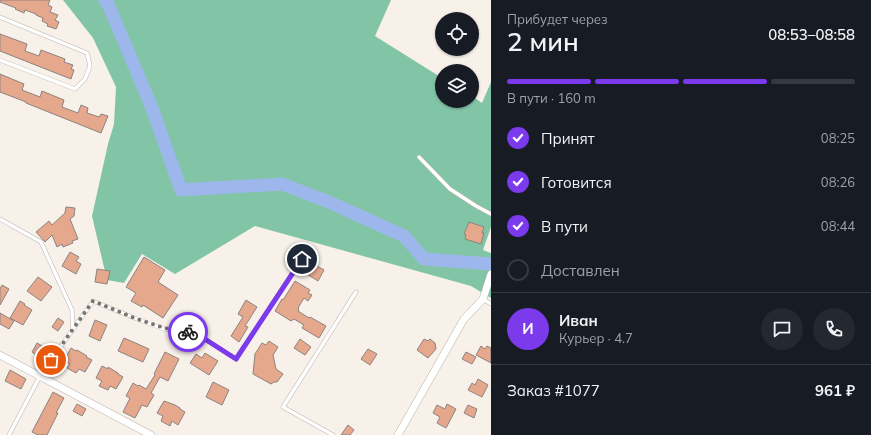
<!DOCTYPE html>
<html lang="ru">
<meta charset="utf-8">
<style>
:root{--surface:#171b24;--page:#242831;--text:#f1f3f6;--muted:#9ea1a6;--line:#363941;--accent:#7c3aed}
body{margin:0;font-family:Mulish,sans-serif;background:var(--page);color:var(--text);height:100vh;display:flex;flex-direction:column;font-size:15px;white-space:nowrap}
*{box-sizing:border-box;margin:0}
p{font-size:13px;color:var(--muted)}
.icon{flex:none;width:22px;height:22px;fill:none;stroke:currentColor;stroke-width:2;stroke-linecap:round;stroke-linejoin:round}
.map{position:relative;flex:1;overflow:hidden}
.drawer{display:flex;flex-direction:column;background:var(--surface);width:380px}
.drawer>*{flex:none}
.tools{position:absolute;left:435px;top:12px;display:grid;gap:8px}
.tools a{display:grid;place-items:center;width:44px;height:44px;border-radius:50%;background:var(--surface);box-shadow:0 1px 3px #0004;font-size:20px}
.pin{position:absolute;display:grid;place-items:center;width:34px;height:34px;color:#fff;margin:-17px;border:2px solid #fff;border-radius:50%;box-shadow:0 1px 4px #0007}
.courier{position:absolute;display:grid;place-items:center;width:40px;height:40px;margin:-20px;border:3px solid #7c3aed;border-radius:50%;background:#fff;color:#222;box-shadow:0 1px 5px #0007}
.summary em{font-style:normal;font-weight:600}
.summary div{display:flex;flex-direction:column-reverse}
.summary{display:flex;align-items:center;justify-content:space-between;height:68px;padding:0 16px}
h1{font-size:26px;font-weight:600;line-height:30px}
.bar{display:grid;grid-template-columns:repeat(4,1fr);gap:6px 4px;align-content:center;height:48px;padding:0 16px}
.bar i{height:5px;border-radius:3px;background:var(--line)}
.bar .selected{background:var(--accent)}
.bar p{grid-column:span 4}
.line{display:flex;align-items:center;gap:10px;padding:0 16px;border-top:1px solid var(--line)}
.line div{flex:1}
.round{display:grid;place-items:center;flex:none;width:42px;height:42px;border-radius:21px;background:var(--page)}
ol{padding:0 16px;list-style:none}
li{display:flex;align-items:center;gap:12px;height:44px}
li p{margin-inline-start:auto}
li .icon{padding:4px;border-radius:50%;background:var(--accent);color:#fff;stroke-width:4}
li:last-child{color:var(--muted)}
li i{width:22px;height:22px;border:2px solid var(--line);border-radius:50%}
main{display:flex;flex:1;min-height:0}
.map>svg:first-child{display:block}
</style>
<main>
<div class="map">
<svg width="491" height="435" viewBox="0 0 491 435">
<rect width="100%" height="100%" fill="#f8f1ea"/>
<!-- forest -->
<path fill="#82c5a6" d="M63,0h328l-16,36 67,42v23h30v-5l10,7 9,-21v145l-8,23 8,3v45l-20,-12 -216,-60 -80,48 -33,-20 -18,29 -17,-3 -15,-64 16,-72 6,-20 2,-37 -23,-49z"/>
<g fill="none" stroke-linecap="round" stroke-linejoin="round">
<!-- river -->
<path stroke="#9db7ec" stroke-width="13" d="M105,0l3,4 44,104 29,82 101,-6 47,18 75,34 20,23 67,5"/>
</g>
<!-- building -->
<g fill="#e6a88d" stroke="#8c837f">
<path d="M0,0h50l-2,5 4,2 -2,5 8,3 -3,5 4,2 -3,7 -9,-3 1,-2 -6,-3 1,-3 -7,-3v-1l-11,-4 -1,3 -9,-4 1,-1 -16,-6z"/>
<path d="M0,34l27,10 -2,7 14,5 2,-6 24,9 -1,3 9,3 -2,4 3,1 -3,9 -71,-28z"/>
<path d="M0,74l24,10 -2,6 18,7 2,-6 22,9 -2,7 16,6 3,-8 7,3 -1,5 12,4 2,-3 7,2 -7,17 -75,-30v-1l-26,-10z"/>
<path d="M66,207l9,1 -1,8 -4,3 8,20 -6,2 1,2 -10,4 -1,-3 -5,3 -5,-12 -7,7 -9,-10 13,-11 3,4 13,-12z"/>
<path d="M469,222l15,5 -2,6h2l-3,11 -16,-5 1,-4 -2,-1z"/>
<path d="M70,252l9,5 -3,4 5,3 -5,10 -14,-8z"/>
<path d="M144,257l21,13 -7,12 20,13 -15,23 -20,-13 -1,2 -11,-6 5,-8 -10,-6z"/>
<path d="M312,263l12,7 -6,11 -16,-10 5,-7 3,2z"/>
<path d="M97,269l13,2 -3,13 -12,-2z"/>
<path d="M38,277l14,10 -11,14 -14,-10z"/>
<path d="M295,281l15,9 -2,3 4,2 -4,6 -4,-3 -6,10 1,1 -1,2 11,7 1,-1 16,9 -7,12 -17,-10 2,-3 -10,-6 -3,2 -16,-10 7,-12 1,1z"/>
<path d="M2,285l7,4 -9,16v-16z"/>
<path d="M246,300l11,7 -12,19 3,1 -9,15 -8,-6 12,-19 -5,-3z"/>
<path d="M20,301l5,3 -1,1 8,5 -9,15 -13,-7z"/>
<path d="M0,313l14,8 -5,8 -9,-5z"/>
<path d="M58,318l6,4 -6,9 -6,-4z"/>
<path d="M95,320l12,5 -7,16 -11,-5z"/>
<path d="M124,338l25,11 -6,13 -25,-11z"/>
<path d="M300,339l11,8 -6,8 -11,-7z"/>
<path d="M424,339l4,2 2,-2 5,4 1,6 -8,9 -11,-8z"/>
<path d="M269,341l9,6 -5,8 3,14 7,5 -6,8h-3l-3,2 -18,-10 2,-20 7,-11 4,2z"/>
<path d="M37,343l7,4 -6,9 -6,-4z"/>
<path d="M481,346l4,3 2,-3 4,2v15l-15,-8z"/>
<path d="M71,348l5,3 1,-1 10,6 -1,1 6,3 -7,12 -6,-3 -3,4 -9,-5 3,-4 -6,-3z"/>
<path d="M368,349l9,5 -7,11 -9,-6z"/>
<path d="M165,352l14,7 -11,22 -8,-4 -9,16 3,2 -7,12 -5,-2 -7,13 -12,-6 7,-14 -4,-2 7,-13 5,3 1,-1 7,4 9,-14 -1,-1z"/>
<path d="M466,352l10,5 -4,7 -10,-5z"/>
<path d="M205,353l13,8 -9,14 -19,-12 6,-9 6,4z"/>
<path d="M102,366l6,3v-2l10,6v1l5,3 -7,12 -6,-3 -2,4 -9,-4 3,-5 -6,-3z"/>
<path d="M10,370l16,9 -5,10 -16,-8z"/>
<path d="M478,379l10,6 -6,12 -14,-7 4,-7 3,2z"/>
<path d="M213,382l16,8 -7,15 -16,-8z"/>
<path d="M53,392l11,6 -8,15h2l-11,22h-9l-6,-3z"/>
<path d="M164,401l11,4 5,3v1l5,3 -7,13 -6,-4 -2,5 -9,-5 2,-5 -6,-3z"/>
<path d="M77,404l9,5 -4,7 -9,-5z"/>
<path d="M447,404l9,5 -10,19 -9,-5 3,-6 -7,-4 4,-8 8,4z"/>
<path d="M468,405l9,4 -3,9 -10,-5z"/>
<path d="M348,425l6,5 -4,5h-9z"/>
</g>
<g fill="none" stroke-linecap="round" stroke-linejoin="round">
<defs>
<g id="service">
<path d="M0,17l87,36 3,13 -5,13 -10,10 -75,-29"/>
<path d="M419,157l31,32 26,17 15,8"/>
<path d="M0,219l41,23 31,68 1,20"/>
<path d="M483,299l8,5"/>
<path d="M9,435l31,-59 53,-75 44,18 27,10 33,5 39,25 66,-100"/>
<path d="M333,435l-50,-28 73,-115"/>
</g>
<g id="minor">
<path d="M0,355l151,80"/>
<path d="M398,435l66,-116 19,-20 8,-25"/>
</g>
</defs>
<!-- service casing -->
<use href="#service" stroke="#bbb4ad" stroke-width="4.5"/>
<!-- minor casing -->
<use href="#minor" stroke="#bbb4ad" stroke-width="8"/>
<!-- service -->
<use href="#service" stroke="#fff" stroke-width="3.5"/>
<!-- minor -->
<use href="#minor" stroke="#fff" stroke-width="7"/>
</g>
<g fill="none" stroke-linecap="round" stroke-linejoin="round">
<!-- done -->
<path stroke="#797570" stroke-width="4" stroke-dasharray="0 7.2" d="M51,360l42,-59 44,18 27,9 24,4"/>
<!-- route -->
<path stroke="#7c3aed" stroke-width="5" d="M188,332l9,2 39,25 66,-100"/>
</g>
</svg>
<div class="tools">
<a><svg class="icon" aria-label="locate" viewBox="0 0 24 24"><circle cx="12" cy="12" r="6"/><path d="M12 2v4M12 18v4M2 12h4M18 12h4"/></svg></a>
<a><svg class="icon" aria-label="layers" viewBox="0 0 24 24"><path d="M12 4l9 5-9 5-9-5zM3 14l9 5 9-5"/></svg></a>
</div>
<div class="pin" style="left:51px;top:360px;background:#ea580c"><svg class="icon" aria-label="bag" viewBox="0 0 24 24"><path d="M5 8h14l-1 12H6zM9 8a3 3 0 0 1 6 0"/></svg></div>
<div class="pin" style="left:302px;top:259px;background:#1f2937"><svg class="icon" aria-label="home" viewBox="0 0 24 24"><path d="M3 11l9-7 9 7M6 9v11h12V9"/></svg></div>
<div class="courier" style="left:188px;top:332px"><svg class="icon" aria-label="bike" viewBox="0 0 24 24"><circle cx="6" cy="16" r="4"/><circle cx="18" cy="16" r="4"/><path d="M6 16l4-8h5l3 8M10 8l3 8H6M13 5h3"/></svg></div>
</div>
<section class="drawer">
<div class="summary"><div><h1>2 мин</h1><p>Прибудет через</p></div><em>08:53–08:58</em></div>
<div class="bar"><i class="selected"></i><i class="selected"></i><i class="selected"></i><i></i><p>В пути · 160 m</p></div>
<ol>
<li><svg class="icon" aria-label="check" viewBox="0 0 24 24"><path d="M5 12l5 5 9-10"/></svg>Принят<p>08:25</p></li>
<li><svg class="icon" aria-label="check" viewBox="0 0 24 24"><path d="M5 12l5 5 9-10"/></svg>Готовится<p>08:26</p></li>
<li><svg class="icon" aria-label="check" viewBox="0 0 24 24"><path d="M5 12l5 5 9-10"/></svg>В пути<p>08:44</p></li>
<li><i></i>Доставлен</li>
</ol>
<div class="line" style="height:72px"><b class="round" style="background:var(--accent);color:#fff">И</b><div><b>Иван</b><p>Курьер · 4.7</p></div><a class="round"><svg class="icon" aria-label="chat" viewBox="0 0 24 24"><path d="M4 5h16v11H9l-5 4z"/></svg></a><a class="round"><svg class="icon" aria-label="phone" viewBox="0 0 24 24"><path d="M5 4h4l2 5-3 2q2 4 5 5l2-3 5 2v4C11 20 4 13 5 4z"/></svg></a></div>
<div class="line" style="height:52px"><div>Заказ #1077</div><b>961 ₽</b></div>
</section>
</main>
